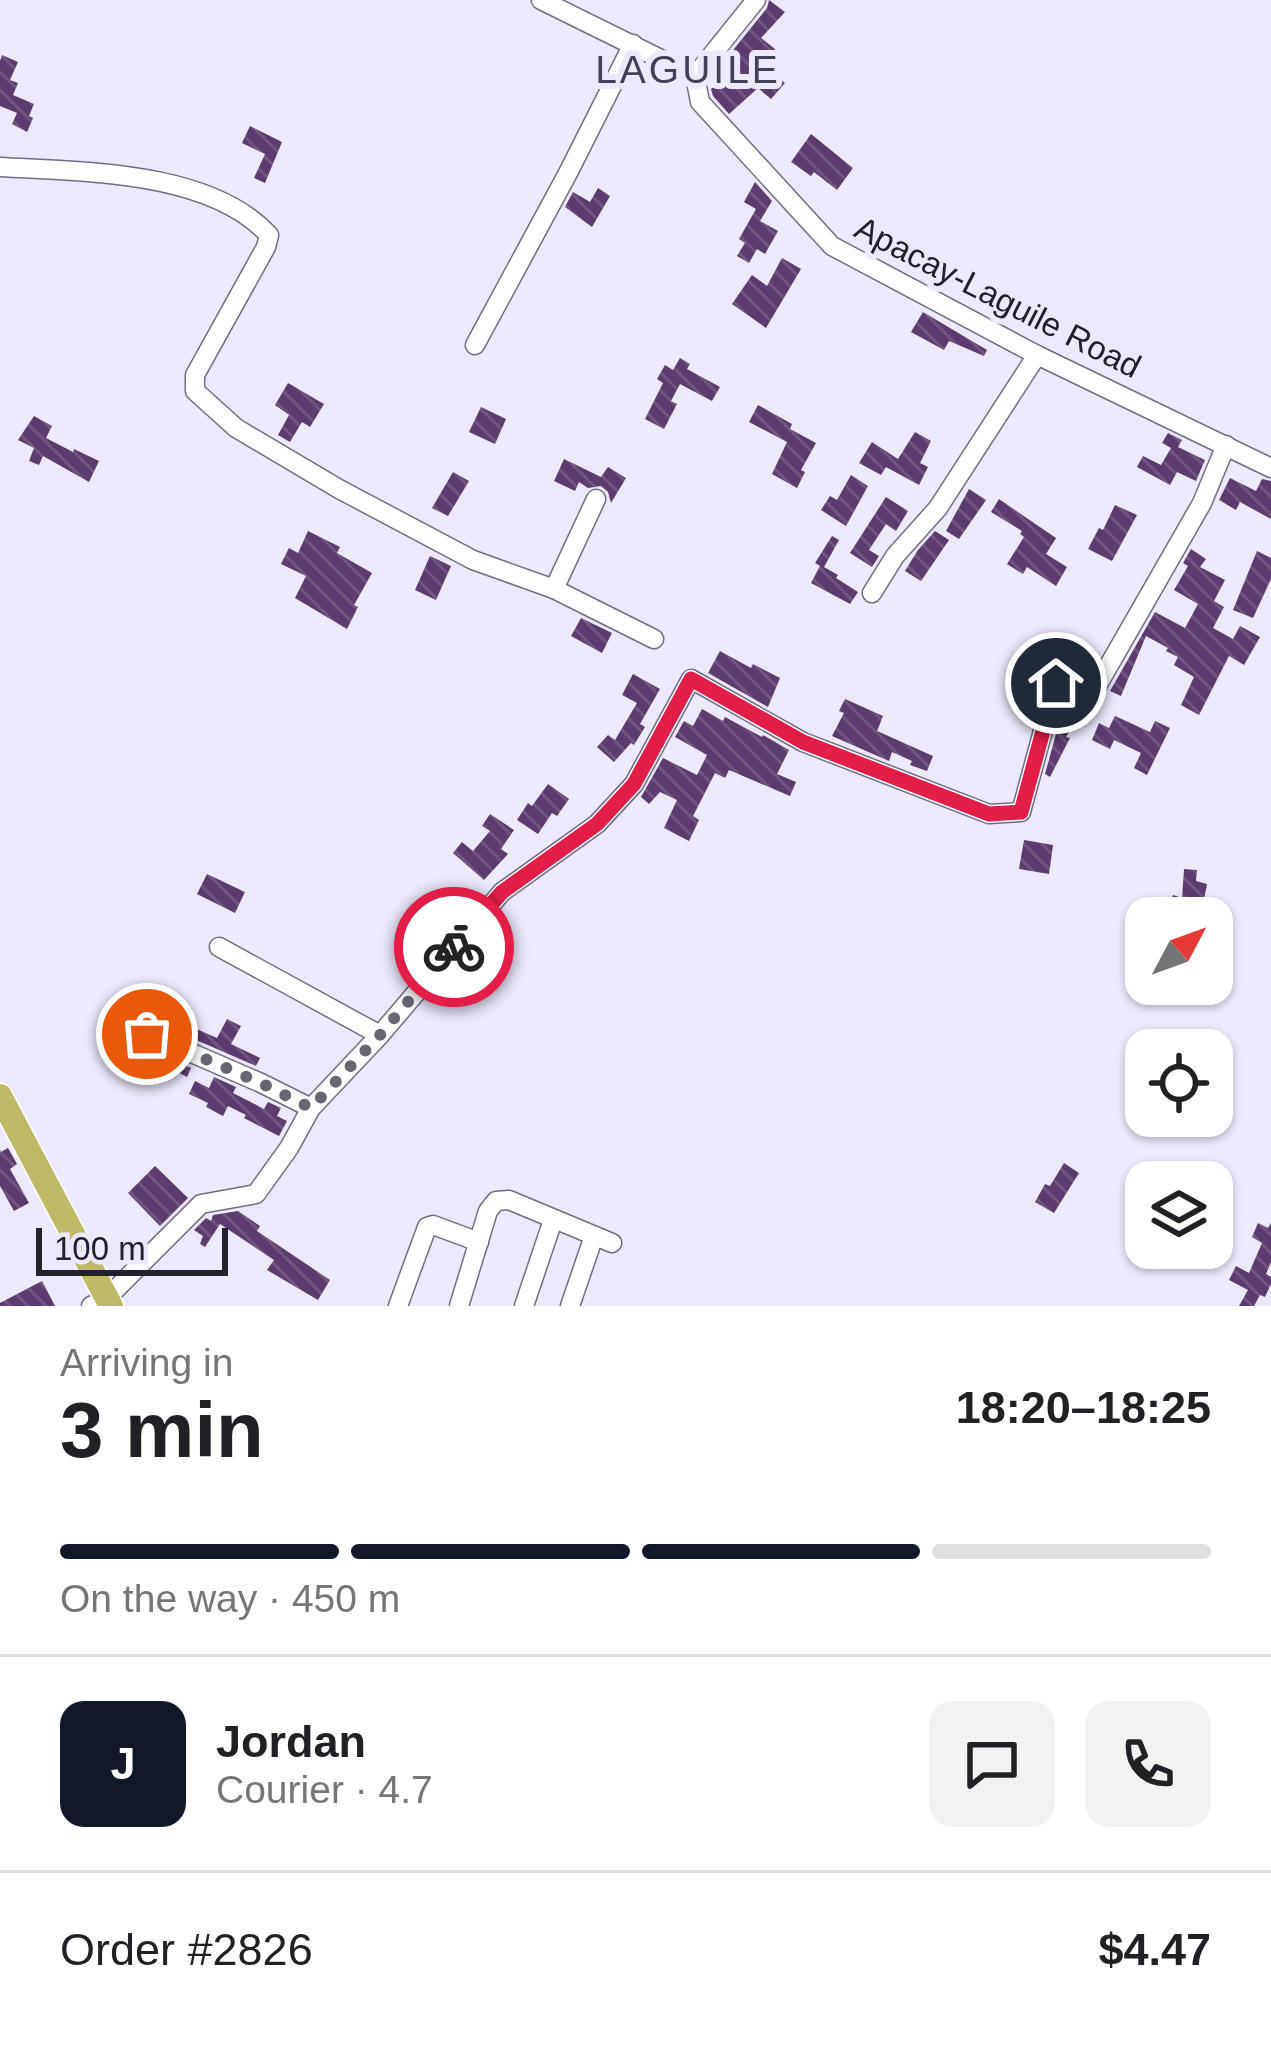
<!DOCTYPE html>
<meta charset="utf-8">
<style>
:root{--surface:#fff;--page:#f2f2f2;--text:#202124;--muted:#757577;--line:#e0e0e0;--accent:#111827}
body{margin:0;font-family:Helvetica,sans-serif;background:var(--page);color:var(--text);height:100vh;display:flex;flex-direction:column;font-size:45px;white-space:nowrap}
*{box-sizing:border-box;margin:0}
p{font-size:39px;color:var(--muted)}
.icon{flex:none;width:66px;height:66px;fill:none;stroke:currentColor;stroke-width:2;stroke-linecap:round;stroke-linejoin:round}
.map{position:relative;height:1306px;overflow:hidden}
.details{display:flex;flex-direction:column;background:var(--surface);flex:1}
.details>*{flex:none}
.needle{width:78px;rotate:49deg}
.fabs{position:absolute;left:1125px;top:897px;display:grid;gap:24px}
.fabs a{display:grid;place-items:center;width:108px;height:108px;border-radius:24px;background:var(--surface);box-shadow:0 3px 9px #0004;font-size:60px}
.scale{position:absolute;left:36px;bottom:30px;width:192px;box-sizing:border-box;padding-left:12px;border:6px solid #22202b;border-top:0;font-size:33px;line-height:42px;white-space:nowrap;color:#22202b;-webkit-text-stroke:9px #ece9fc;paint-order:stroke}
.pin{position:absolute;display:grid;place-items:center;width:102px;height:102px;color:#fff;margin:-51px;border:6px solid #fff;border-radius:50%;box-shadow:0 3px 12px #0007}
.courier{position:absolute;display:grid;place-items:center;width:120px;height:120px;margin:-60px;border:9px solid #e11d48;border-radius:50%;background:#fff;color:#222;box-shadow:0 3px 15px #0007}
.overview em{font-style:normal;font-weight:700}
.overview div{display:flex;flex-direction:column-reverse}
.overview{display:flex;align-items:center;justify-content:space-between;height:204px;padding:0 60px}
h1{font-size:78px;font-weight:700;line-height:90px}
.bar{display:grid;grid-template-columns:repeat(4,1fr);gap:18px 12px;align-content:center;height:144px;padding:0 60px}
.bar i{height:15px;border-radius:9px;background:var(--line)}
.bar .on{background:var(--accent)}
.bar p{grid-column:span 4}
.line{display:flex;align-items:center;gap:30px;padding:0 60px;border-top:3px solid var(--line)}
.line div{flex:1}
.round{display:grid;place-items:center;flex:none;width:126px;height:126px;border-radius:24px;background:var(--page)}
.map>svg:first-child{display:block}
</style>
<div class="map">
<svg width="1271" height="1306" viewBox="0 0 1271 1306">
<defs>
<pattern id="building-back-hatch" width="6" height="6" patternUnits="userSpaceOnUse" patternTransform="scale(3)"><rect width="6" height="6" fill="#5c3b70"/><path d="M-1 5l2 2M0 0l6 6M5-1l2 2" fill="none" stroke="#6f5580"/></pattern>
</defs>
<rect width="100%" height="100%" fill="#ece9fc"/>
<!-- building -->
<g fill="url(#building-back-hatch)">
<path d="M769,0l16,12 -24,26 14,11 -12,16 22,18 -14,16 -13,-11 -29,26 -16,-18 -2,-7 24,-21 -10,-8 42,-52z"/>
<path d="M2,55l16,7 -8,18 8,3 -5,12 21,9 -5,12 4,2 -6,14 -15,-8 5,-11 -17,-7v-45z"/>
<path d="M250,126l32,16 -17,41 -11,-5 11,-24 -23,-11z"/>
<path d="M811,134l42,34 -16,22 -23,-18 -3,4 -20,-14z"/>
<path d="M755,182l17,19 -12,20 18,10 -13,23 -8,-5 -8,14 -12,-7 8,-13 -6,-4 17,-30 -12,-7z"/>
<path d="M598,188l12,8 -18,31 -27,-20 8,-15 17,10z"/>
<path d="M782,258l19,11 -35,59 -34,-24 20,-29 15,11z"/>
<path d="M923,312l64,38 -3,6 -35,-15 -5,9 -33,-18z"/>
<path d="M680,358l10,6 -3,5 33,18 -8,14 -32,-17 -9,17 6,3 -13,25 -19,-10 18,-36 -6,-4 8,-14 8,5z"/>
<path d="M288,383l36,21 -14,23 -8,-5 -12,20 -12,-7 11,-20 -14,-10z"/>
<path d="M758,405l34,19 -2,5 26,14 -15,27 4,2 -8,16 -25,-14 15,-32 -38,-20z"/>
<path d="M481,407l25,12 -11,25 -26,-12z"/>
<path d="M34,416l18,10 -6,12 27,14 1,-3 25,12 -10,21 -46,-26 -4,9 -10,-4 5,-13 -16,-8z"/>
<path d="M915,432l16,9 -11,22 8,4 -9,18 -33,-18 -5,8 -22,-12 13,-21 26,17z"/>
<path d="M1168,433l14,7 -4,7 27,13 -9,21 -19,-9 -7,13 -33,-18 6,-11 18,9 10,-17 -9,-5z"/>
<path d="M564,459l37,18 7,-10 18,11 -15,25 -3,-11 -7,-6 -13,2 -9,-6 -4,9 -21,-10z"/>
<path d="M453,472l16,9 -21,35 -16,-8z"/>
<path d="M851,475l17,11 -22,40 -25,-16 9,-14 7,4z"/>
<path d="M1230,478l26,13 6,-12 9,2v38l-31,-17 -4,8 -17,-10z"/>
<path d="M969,489l17,11 -27,39 -13,-8z"/>
<path d="M886,497l22,14 -12,20 -10,-7 -17,26 10,6 -7,11 -22,-14z"/>
<path d="M999,499l57,39 -10,16 21,13 -11,19 -29,-19 -4,7 -16,-10 17,-27 -4,-3 2,-3 -31,-19z"/>
<path d="M1115,505l22,10 -25,46 -24,-12 11,-21 4,2z"/>
<path d="M308,531l32,16 -3,6 35,20 -18,32 4,2 -11,22 -52,-31 11,-22 -25,-12 8,-16 9,5z"/>
<path d="M935,531l14,9 -28,41 -16,-10 13,-21z"/>
<path d="M832,536l7,4 -15,27 14,8 -2,3 22,14 -8,12 -39,-21 9,-17 -5,-3z"/>
<path d="M1191,549l15,10 -6,8 25,13 -11,21 10,6 -11,21 20,11 7,-13 20,11 -16,28 -15,-9 -30,59 -18,-10 13,-28 -20,-12 4,-8 -12,-6 2,-3 -22,-12 -25,60 -11,-5 45,-79 30,16 13,-24 -24,-14 14,-24 -5,-3z"/>
<path d="M1257,551l14,7v21l-18,39 -20,-8z"/>
<path d="M430,556l21,10 -15,34 -21,-10z"/>
<path d="M581,618l31,15 -10,20 -31,-17z"/>
<path d="M720,651l31,17 2,-4 27,14 -12,29 -60,-34z"/>
<path d="M633,674l27,15 -20,35 5,3 -11,18 -3,-2 -17,19 -17,-15 11,-12 7,5 22,-37 -15,-8z"/>
<path d="M845,699l38,17 -6,15 56,25 -6,15 -17,-6 2,-4 -20,-9 -3,9 -57,-25 12,-23 -5,-2z"/>
<path d="M1065,701l14,5 -9,17 3,2 -7,12 4,1 -20,39 -5,-3z"/>
<path d="M702,709l21,12 2,-4 37,20 1,-2 26,15 -12,24 19,8 -6,14 -61,-26 -4,8 -10,-5 -22,43 6,4 -10,21 -25,-13 13,-28 -17,-8 -11,12 -8,-7 22,-39 34,17 10,-20 -32,-18 9,-16 9,5z"/>
<path d="M1115,716l35,16 5,-11 15,7 -23,47 -13,-7 7,-15 -27,-13 -4,9 -18,-9 7,-17 10,5z"/>
<path d="M548,784l21,15 -12,17 -5,-3 -14,21 -21,-14 11,-17 4,3z"/>
<path d="M490,814l24,16 -13,19 7,5 -24,26 -31,-27 9,-11 11,9 17,-20 -8,-5z"/>
<path d="M1024,840l29,5 -4,29 -30,-5z"/>
<path d="M1184,869l13,1 -1,11 11,3 -3,15 -8,-2 -6,19 -21,-9 4,-12 9,3z"/>
<path d="M207,874l38,18 -10,21 -38,-19z"/>
<path d="M227,1019l14,7 -10,18 29,14 -4,8 -69,-30 5,-9 25,11z"/>
<path d="M105,1021l2,7 6,5 78,35 -4,9 -52,-28 -12,24 -14,-7 10,-20 -20,-13z"/>
<path d="M214,1077l22,10 -3,6 31,16 4,-7 13,6 -4,8 10,5 -8,15 -35,-18 2,-3 -18,-9 -5,10 -17,-9 2,-4 -19,-9 6,-13 14,7z"/>
<path d="M8,1148l9,16 -7,5 19,34 -15,8 -14,-25v-36l1,2z"/>
<path d="M1064,1163l15,10 -25,40 -19,-11 10,-18 5,2z"/>
<path d="M155,1166l33,32 -28,28 -32,-33z"/>
<path d="M238,1211l22,15 -3,5 73,49 -12,20 -51,-30 7,-10 -54,-36 -15,23 -5,-3 3,-8 -9,-6 12,-12 5,3 2,-6z"/>
<path d="M1258,1223l10,5 3,-5v39l-5,12 5,3v7l-6,13 -5,-2 -6,11h-15l9,-16 -19,-10 7,-14 13,7 13,-30 -10,-6z"/>
<path d="M42,1281l13,25h-55v-3z"/>
</g>
<g fill="none" stroke-linecap="round" stroke-linejoin="round">
<defs>
<g id="minor">
<path d="M541,0l154,76 61,-76"/>
<path d="M695,76l5,26 132,144 205,109 234,113"/>
<path d="M0,167c82,5 209,3 269,68l-3,12 -71,128v16l41,37 103,61 134,71 81,29 100,50"/>
<path d="M475,345l93,-172 65,-129"/>
<path d="M554,589l42,-90"/>
<path d="M872,593l23,-37 43,-48 99,-153"/>
<path d="M219,947l161,88"/>
<path d="M118,1021l143,62 50,25"/>
<path d="M91,1306l16,-8 94,-94 55,-10 33,-46 22,-40 69,-73 122,-143 95,-68 37,-40 57,-105 112,63 186,72 32,-2 35,-129 32,12 5,-2 109,-190 24,-58"/>
<path d="M398,1306l29,-79 6,-2 46,17"/>
<path d="M459,1306l29,-95 8,-10 13,-1 103,43"/>
<path d="M524,1306l29,-86"/>
<path d="M570,1306l24,-70"/>
</g>
<path id="major" d="M0,1096l111,210"/>
</defs>
<!-- minor casing -->
<use href="#minor" stroke="#726b87" stroke-width="21"/>
<!-- major casing -->
<use href="#major" stroke="#fff" stroke-width="27"/>
<!-- minor -->
<use href="#minor" stroke="#fff" stroke-width="18"/>
<!-- major -->
<use href="#major" stroke="#beb967" stroke-width="24"/>
</g>
<g fill="none" stroke-linecap="round" stroke-linejoin="round">
<!-- done -->
<path stroke="#696674" stroke-width="12" stroke-dasharray="0 21.6" d="M147,1034l114,49 50,25 69,-73 74,-88"/>
<!-- route -->
<path stroke="#e11d48" stroke-width="15" d="M454,947l48,-55 95,-68 37,-40 57,-105 112,63 186,72 32,-2 35,-129"/>
</g>
<g text-anchor="middle" dominant-baseline="central" stroke-width="12" stroke-linejoin="round" paint-order="stroke">
<!-- street labels -->
<g font-size="33" fill="#22202b" stroke="#ece9fc">
<text transform="translate(998 297) rotate(27)">Apacay-Laguile Road</text>
</g>
<!-- quarter labels -->
<g font-size="39" letter-spacing="3" fill="#453f58" stroke="#ece9fc">
<text x="688" y="69">LAGUILE</text>
</g>
</g>
</svg>
<div class="fabs">
<a><svg class="needle" viewBox="-14 -14 28 28"><path d="M0-13l5 13h-10z" fill="#e53935"/><path d="M0 13l5-13h-10z" fill="#757577"/></svg></a>
<a><svg class="icon" aria-label="locate" viewBox="0 0 24 24"><circle cx="12" cy="12" r="6"/><path d="M12 2v4M12 18v4M2 12h4M18 12h4"/></svg></a>
<a><svg class="icon" aria-label="layers" viewBox="0 0 24 24"><path d="M12 4l9 5-9 5-9-5zM3 14l9 5 9-5"/></svg></a>
</div>
<div class="scale">100 m</div>
<div class="pin" style="left:147px;top:1034px;background:#ea580c"><svg class="icon" aria-label="bag" viewBox="0 0 24 24"><path d="M5 8h14l-1 12H6zM9 8a3 3 0 0 1 6 0"/></svg></div>
<div class="pin" style="left:1056px;top:683px;background:#1f2937"><svg class="icon" aria-label="home" viewBox="0 0 24 24"><path d="M3 11l9-7 9 7M6 9v11h12V9"/></svg></div>
<div class="courier" style="left:454px;top:947px"><svg class="icon" aria-label="bike" viewBox="0 0 24 24"><circle cx="6" cy="16" r="4"/><circle cx="18" cy="16" r="4"/><path d="M6 16l4-8h5l3 8M10 8l3 8H6M13 5h3"/></svg></div>
</div>
<section class="details">
<div class="overview"><div><h1>3 min</h1><p>Arriving in</p></div><em>18:20–18:25</em></div>
<div class="bar"><i class="on"></i><i class="on"></i><i class="on"></i><i></i><p>On the way · 450 m</p></div>
<div class="line" style="height:216px"><b class="round" style="background:var(--accent);color:#fff">J</b><div><b>Jordan</b><p>Courier · 4.7</p></div><a class="round"><svg class="icon" aria-label="chat" viewBox="0 0 24 24"><path d="M4 5h16v11H9l-5 4z"/></svg></a><a class="round"><svg class="icon" aria-label="phone" viewBox="0 0 24 24"><path d="M5 4h4l2 5-3 2q2 4 5 5l2-3 5 2v4C11 20 4 13 5 4z"/></svg></a></div>
<div class="line" style="height:156px"><div>Order #2826</div><b>$4.47</b></div>
</section>
